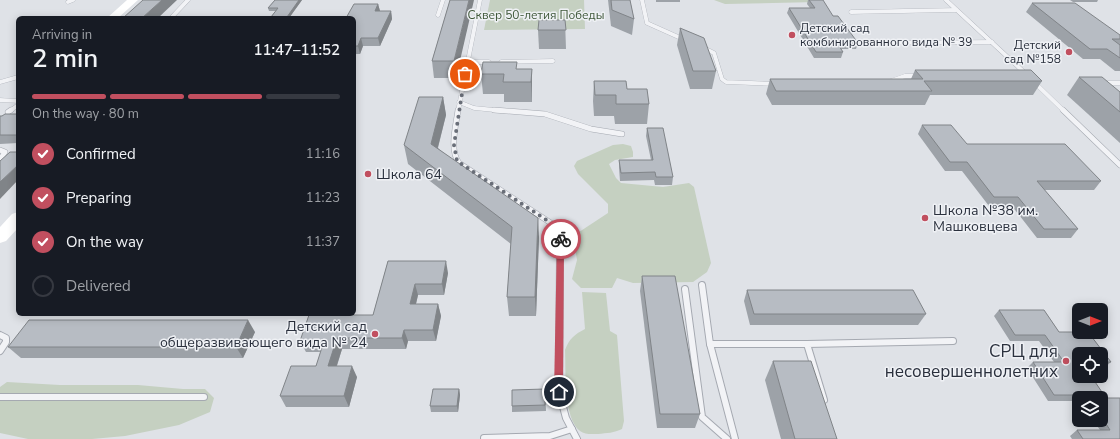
<!DOCTYPE html>
<meta charset="utf-8">
<style>
:root{--surface:#171b24;--page:#20242c;--text:#f1f3f6;--muted:#9ea1a6;--line:#363941;--accent:#c14f5f}
body{margin:0;font-family:"Nunito Sans",sans-serif;background:var(--page);color:var(--text);height:100vh;display:flex;flex-direction:column;font-size:15px;white-space:nowrap}
*{box-sizing:border-box;margin:0}
p{font-size:13px;color:var(--muted)}
.icon{flex:none;width:22px;height:22px;fill:none;stroke:currentColor;stroke-width:2;stroke-linecap:round;stroke-linejoin:round}
.map{position:relative;flex:1;overflow:hidden}
.drawer{position:absolute;left:16px;top:16px;width:340px;height:300px;display:flex;flex-direction:column;background:var(--surface);border-radius:6px;box-shadow:0 2px 10px #0003}
.drawer>*{flex:none}
.needle{width:26px;rotate:90deg}
.tools{position:absolute;left:1072px;top:303px;display:grid;gap:8px}
.tools a{display:grid;place-items:center;width:36px;height:36px;border-radius:6px;background:var(--surface);box-shadow:0 2px 10px #0003;font-size:20px}
.pin{position:absolute;display:grid;place-items:center;width:34px;height:34px;color:#fff;margin:-17px;border:2px solid #fff;border-radius:50%;box-shadow:0 1px 4px #0007}
.courier{position:absolute;display:grid;place-items:center;width:40px;height:40px;margin:-20px;border:3px solid #c14f5f;border-radius:50%;background:#fff;color:#222;box-shadow:0 1px 5px #0007}
.head em{font-style:normal;font-weight:600}
.head div{display:flex;flex-direction:column-reverse}
.head{display:flex;align-items:center;justify-content:space-between;height:68px;padding:0 16px}
h1{font-size:26px;font-weight:600;line-height:30px}
.bar{display:grid;grid-template-columns:repeat(4,1fr);gap:6px 4px;align-content:center;height:48px;padding:0 16px}
.bar i{height:5px;border-radius:3px;background:var(--line)}
.bar .current{background:var(--accent)}
.bar p{grid-column:span 4}
ol{padding:0 16px;list-style:none}
li{display:flex;align-items:center;gap:12px;height:44px}
li p{margin-inline-start:auto}
li .icon{padding:4px;border-radius:50%;background:var(--accent);color:#fff;stroke-width:4}
li:last-child{color:var(--muted)}
li i{width:22px;height:22px;border:2px solid var(--line);border-radius:50%}
.map>svg:first-child{display:block}
</style>
<div class="map">
<svg width="1120" height="439" viewBox="0 0 1120 439">
<rect width="100%" height="100%" fill="#dfe2e7"/>
<!-- green -->
<g fill="#c5d0c1">
<path d="M490,0h94l1,29 -101,1z"/>
<path d="M714,0h104l-1,2 -92,2z"/>
<path d="M623,144l8,2 2,6v5l-18,3 -6,4 7,14 5,5 42,4 26,-4 5,4 17,76 -4,9 -14,10 -60,1 -16,-5 -5,10h-31l-9,-9 5,-19 -4,-24 35,-23v-9l-30,-30 -4,-8 3,-5 36,-16z"/>
<path d="M582,292l24,1 4,38 7,4 7,86 -2,8c-8,4 -15,4 -24,5 -6,0 -13,1 -18,-3 -17,-13 -14,-61 -15,-81 4,-11 10,-16 20,-21z"/>
<path d="M7,382l53,3h78l45,4h22l9,9 -4,14 -31,13 -54,11 -33,3h-64l-28,-6v-46z"/>
</g>
<g fill="none" stroke-linecap="round" stroke-linejoin="round">
<defs>
<g id="lane-far2">
<path d="M642,0l5,23 38,17"/>
<path d="M946,0l80,74"/>
<path d="M68,2l5,-2"/>
<path d="M851,12l105,-2"/>
<path d="M438,15l5,-15"/>
<path d="M171,18l17,-18"/>
<path d="M875,43l117,-1"/>
<path d="M702,47l12,6 8,26 4,3 50,2"/>
<path d="M467,62h22"/>
<path d="M501,62l52,-1"/>
<path d="M0,82l18,-5"/>
<path d="M888,82l17,-6h14"/>
<path d="M1034,82l30,29"/>
<path d="M1102,83h18"/>
<path d="M0,100l18,1"/>
<path d="M459,102l15,6 31,3"/>
<path d="M10,111l8,-6"/>
<path d="M458,111l22,-111"/>
</g>
<g id="lane-far1">
<path d="M458,110c-2,15 -9,40 1,53l95,62 6,8v21"/>
<path d="M494,110l51,4 46,15 31,5"/>
<path d="M1063,110l57,55"/>
<path d="M8,112l3,-2"/>
<path d="M0,150l5,2 -5,8"/>
</g>
<g id="lane">
<path d="M560,253l-1,139 7,26 11,21"/>
<path d="M702,285l8,59 25,95"/>
<path d="M685,289l17,128 25,22"/>
<path d="M0,335l6,3v4l-6,9"/>
<path d="M710,344h97"/>
<path d="M0,397h204"/>
<path d="M824,400l-17,-56 146,-3"/>
<path d="M484,438l66,-2 22,-7"/>
</g>
</defs>
<!-- lane-far2 casing -->
<use href="#lane-far2" stroke="#a5a9b1" stroke-width="4.5"/>
<!-- lane-far1 casing -->
<use href="#lane-far1" stroke="#a5a9b1" stroke-width="6"/>
<!-- lane casing -->
<use href="#lane" stroke="#a5a9b1" stroke-width="8"/>
<!-- lane-far2 -->
<use href="#lane-far2" stroke="#f2f3f6" stroke-width="4"/>
<!-- lane-far1 -->
<use href="#lane-far1" stroke="#f2f3f6" stroke-width="5"/>
<!-- lane -->
<use href="#lane" stroke="#f2f3f6" stroke-width="6"/>
<!-- secondary -->
<g fill="#fff" fill-rule="evenodd">
<path d="M127,0h11l-20,18h-11z"/>
<path d="M18,212v16l-12,13 -6,2v-16l12,-13z"/>
</g>
</g>
<!-- wall -->
<g fill="#9da2a8">
<path d="M275,0h27l-13,18h-17l-1,-1 5,-6h-7l-1,-3z"/>
<path d="M450,0l6,78h-22l-2,-17z"/>
<path d="M608,0h22l4,19 -2,16 -21,-9z"/>
<rect x="656" y="0" width="24" height="2"/>
<path d="M808,0h1l24,16 25,27 -2,6h-15l2,3 -2,6h-27l-27,-45 2,-5h21l-3,-4z"/>
<path d="M1070,0h28l-1,2h-24z"/>
<path d="M1032,3l88,32v36h-5l-15,-12h-17l-57,-47z"/>
<path d="M378,4l2,7h11l1,8 -12,27h-17l-3,8h-6v-36z"/>
<path d="M565,20l1,29h-27l-1,-19z"/>
<path d="M680,28l36,43 -4,18h-22l-13,-44z"/>
<path d="M517,69h15v33h-28v-8h-21l-2,-20z"/>
<path d="M915,70l127,11 -9,14h-103l-5,10h-153l-6,-11 4,-15h141z"/>
<path d="M1079,77l41,15v51l-53,-48z"/>
<path d="M594,81l33,8 22,15 -2,20h-32l-1,-8h-20l-1,-15z"/>
<path d="M443,97l3,18 -8,33 101,89 -3,79h-27l-2,-19 4,-53 -103,-80 -4,-19z"/>
<path d="M18,114v29l-18,1v-28z"/>
<path d="M922,125l45,19 134,37 -7,9h-50l34,39 -7,9h-34l-25,-32h-23l-27,-35h-17l-27,-37z"/>
<path d="M647,128l26,49 -1,8h-17l-1,-5 -34,1 -1,-13v-8h32l-5,-24z"/>
<path d="M388,261l60,12 -4,22h-26l-2,9h22l3,12 -5,25h-28l-2,8h-64l-5,17 20,11 -8,30h-63l-6,-11 36,-30 5,-14h-15l-6,-11 73,-26z"/>
<path d="M642,276l58,138 -5,14h-38l-17,-137z"/>
<path d="M747,290l179,24 -8,11h-168l-6,-24z"/>
<path d="M999,310h45l15,22h29l23,30 -7,6h-3v-14h-22v22h12l15,22h14v41h-48l-2,-3 7,-6h23l-7,-10h8v-22h-22v3h-31l-21,-33 6,-6h21l-15,-21h-29l-16,-25z"/>
<path d="M255,332l-12,26h-222l-13,-11z"/>
<path d="M773,361l64,78h-56l-16,-59z"/>
<path d="M459,389l1,6 -2,17h-27l-1,-6z"/>
<path d="M545,389l1,22 -34,1v-6z"/>
</g>
<!-- shaded-wall -->
<g fill="#808488">
<path d="M162,0h15l-19,18h-16z"/>
<path d="M299,0h3l-13,18h-1l-1,-1z"/>
<path d="M469,0h5l-18,78 -2,-17z"/>
<path d="M378,4l2,7h-5z"/>
<path d="M391,11l1,8 -12,27 -2,-8z"/>
<path d="M361,38l2,8 -3,8 -2,-8z"/>
<path d="M532,69v33l-1,-20z"/>
<path d="M443,97l3,18 -12,47 -3,-18z"/>
<path d="M18,165v15l-18,19v-17z"/>
<path d="M538,218l1,19 -3,79 -1,-19z"/>
<path d="M446,261l2,12 -4,22 -2,-11z"/>
<path d="M415,284l3,11 -5,21 -3,-12z"/>
<path d="M438,304l3,12 -5,25 -3,-11z"/>
<path d="M248,320l7,12 -12,26 -7,-11z"/>
<path d="M404,330l4,11 -2,8 -4,-11z"/>
<path d="M337,338l5,11 -9,28 -5,-11z"/>
<path d="M352,366l5,11 -8,30 -5,-11z"/>
<path d="M459,389l1,6 -2,17 -1,-6z"/>
</g>
<!-- building -->
<g fill="#b7bcc3" stroke="#808488">
<path d="M143,0h19l-20,18h-19z"/>
<path d="M275,0h24l-12,17h-16l7,-9h-10z"/>
<path d="M450,0h19l-15,61h-22z"/>
<path d="M611,0h19l4,19 -22,-9z"/>
<path d="M809,0h14l10,16h5l20,27h-21l6,9h-27l-27,-44h26z"/>
<path d="M1032,3h43l45,32v4h-8l8,6v13l-13,-9h-17z"/>
<path d="M354,4h24l-3,7h16l-13,27h-17l-3,8h-4v-28h-8z"/>
<path d="M539,20h26l1,10h-28z"/>
<path d="M680,28l24,10 12,33h-23z"/>
<path d="M483,62h34l-1,7h16l-1,13h-28l1,-8h-23z"/>
<path d="M915,70h116l11,11h-118l8,10h-156l-6,-12h153z"/>
<path d="M1079,77h23l18,15v20z"/>
<path d="M594,81h32l1,8h20l2,15h-33v-9h-21z"/>
<path d="M419,97h24l-12,47 107,74 -3,79h-28l5,-70 -108,-82z"/>
<path d="M5,114h13v21h-18v-19h2z"/>
<path d="M922,125h29l16,19h98l36,37h-64l41,48h-34l-26,-32h-24l-27,-35h-17z"/>
<path d="M647,128h16l10,49h-17l-1,-5 -34,1 -2,-13h34z"/>
<path d="M10,152h8v13l-18,17v-21z"/>
<path d="M388,261h58l-4,23h-27l-5,20h28l-5,26h-29l-2,8h-65l-9,28h24l-8,30h-64l11,-30h25l8,-25h-24l9,-26h64z"/>
<path d="M642,276h33l25,138h-40z"/>
<path d="M747,290h166l13,24h-172z"/>
<path d="M999,310h45l15,22h29l23,30h-10v-8h-22v22h12l15,22h14v41h-37l-6,-9h33l-9,-14v-18h-13l-2,-3h-32l-21,-33h31l-19,-27h-30z"/>
<path d="M29,320h219l-12,27h-228z"/>
<path d="M773,361h38l26,78h-42z"/>
<path d="M433,389h26l-2,17h-27z"/>
<path d="M545,389v16l-33,1v-16z"/>
</g>
<!-- route -->
<path fill="#c14f5f" d="M561,236l3,3 -1,153 -4,4 -5,-4 3,-153z"/>
<g fill="none" stroke-linecap="round" stroke-linejoin="round">
<!-- done -->
<path stroke="#696e78" stroke-width="4" stroke-dasharray="0 7.2" d="M465,74l-11,71 3,16 97,64 6,8 1,6"/>
</g>
<!-- markers -->
<g fill="#c14f5f" stroke="#eff1f5" stroke-width="1.5">
<circle cx="792" cy="35" r="4"/>
<circle cx="1069" cy="52" r="4"/>
<circle cx="368" cy="174" r="4"/>
<circle cx="925" cy="218" r="4"/>
<circle cx="375" cy="334" r="4"/>
<circle cx="1066" cy="361" r="4"/>
</g>
<g text-anchor="middle" dominant-baseline="central" stroke-width="3" stroke-linejoin="round" paint-order="stroke">
<!-- far-park labels -->
<g font-size="12" fill="#3e5738" stroke="#eff1f5">
<text x="536" y="15">Сквер 50-летия Победы</text>
</g>
<!-- far-poi labels -->
<g font-size="12" fill="#2a303d" stroke="#eff1f5" text-anchor="start">
<text x="800" y="28">Детский сад<tspan x="800" dy="14">комбинированного вида № 39</tspan></text>
<text x="1061" y="45" text-anchor="end">Детский<tspan x="1061" dy="14">сад №158</tspan></text>
</g>
<!-- poi labels -->
<g font-size="14" fill="#2a303d" stroke="#eff1f5" text-anchor="start">
<text x="376" y="174">Школа 64</text>
<text x="933" y="210">Школа №38 им.<tspan x="933" dy="16">Машковцева</tspan></text>
<text x="367" y="326" text-anchor="end">Детский сад<tspan x="367" dy="16">общеразвивающего вида № 24</tspan></text>
</g>
<!-- near-poi labels -->
<g font-size="17" fill="#2a303d" stroke="#eff1f5" text-anchor="end">
<text x="1058" y="351">СРЦ для<tspan x="1058" dy="20">несовершеннолетних</tspan></text>
</g>
</g>
</svg>
<div class="tools">
<a><svg class="needle" viewBox="-14 -14 28 28"><path d="M0-13l5 13h-10z" fill="#e53935"/><path d="M0 13l5-13h-10z" fill="#9ea1a6"/></svg></a>
<a><svg class="icon" aria-label="locate" viewBox="0 0 24 24"><circle cx="12" cy="12" r="6"/><path d="M12 2v4M12 18v4M2 12h4M18 12h4"/></svg></a>
<a><svg class="icon" aria-label="layers" viewBox="0 0 24 24"><path d="M12 4l9 5-9 5-9-5zM3 14l9 5 9-5"/></svg></a>
</div>
<div class="pin" style="left:465px;top:74px;background:#ea580c"><svg class="icon" aria-label="bag" viewBox="0 0 24 24"><path d="M5 8h14l-1 12H6zM9 8a3 3 0 0 1 6 0"/></svg></div>
<div class="pin" style="left:559px;top:392px;background:#1f2937"><svg class="icon" aria-label="home" viewBox="0 0 24 24"><path d="M3 11l9-7 9 7M6 9v11h12V9"/></svg></div>
<div class="courier" style="left:561px;top:239px"><svg class="icon" aria-label="bike" viewBox="0 0 24 24"><circle cx="6" cy="16" r="4"/><circle cx="18" cy="16" r="4"/><path d="M6 16l4-8h5l3 8M10 8l3 8H6M13 5h3"/></svg></div>
<section class="drawer">
<div class="head"><div><h1>2 min</h1><p>Arriving in</p></div><em>11:47–11:52</em></div>
<div class="bar"><i class="current"></i><i class="current"></i><i class="current"></i><i></i><p>On the way · 80 m</p></div>
<ol>
<li><svg class="icon" aria-label="check" viewBox="0 0 24 24"><path d="M5 12l5 5 9-10"/></svg>Confirmed<p>11:16</p></li>
<li><svg class="icon" aria-label="check" viewBox="0 0 24 24"><path d="M5 12l5 5 9-10"/></svg>Preparing<p>11:23</p></li>
<li><svg class="icon" aria-label="check" viewBox="0 0 24 24"><path d="M5 12l5 5 9-10"/></svg>On the way<p>11:37</p></li>
<li><i></i>Delivered</li>
</ol>
</section>
</div>
